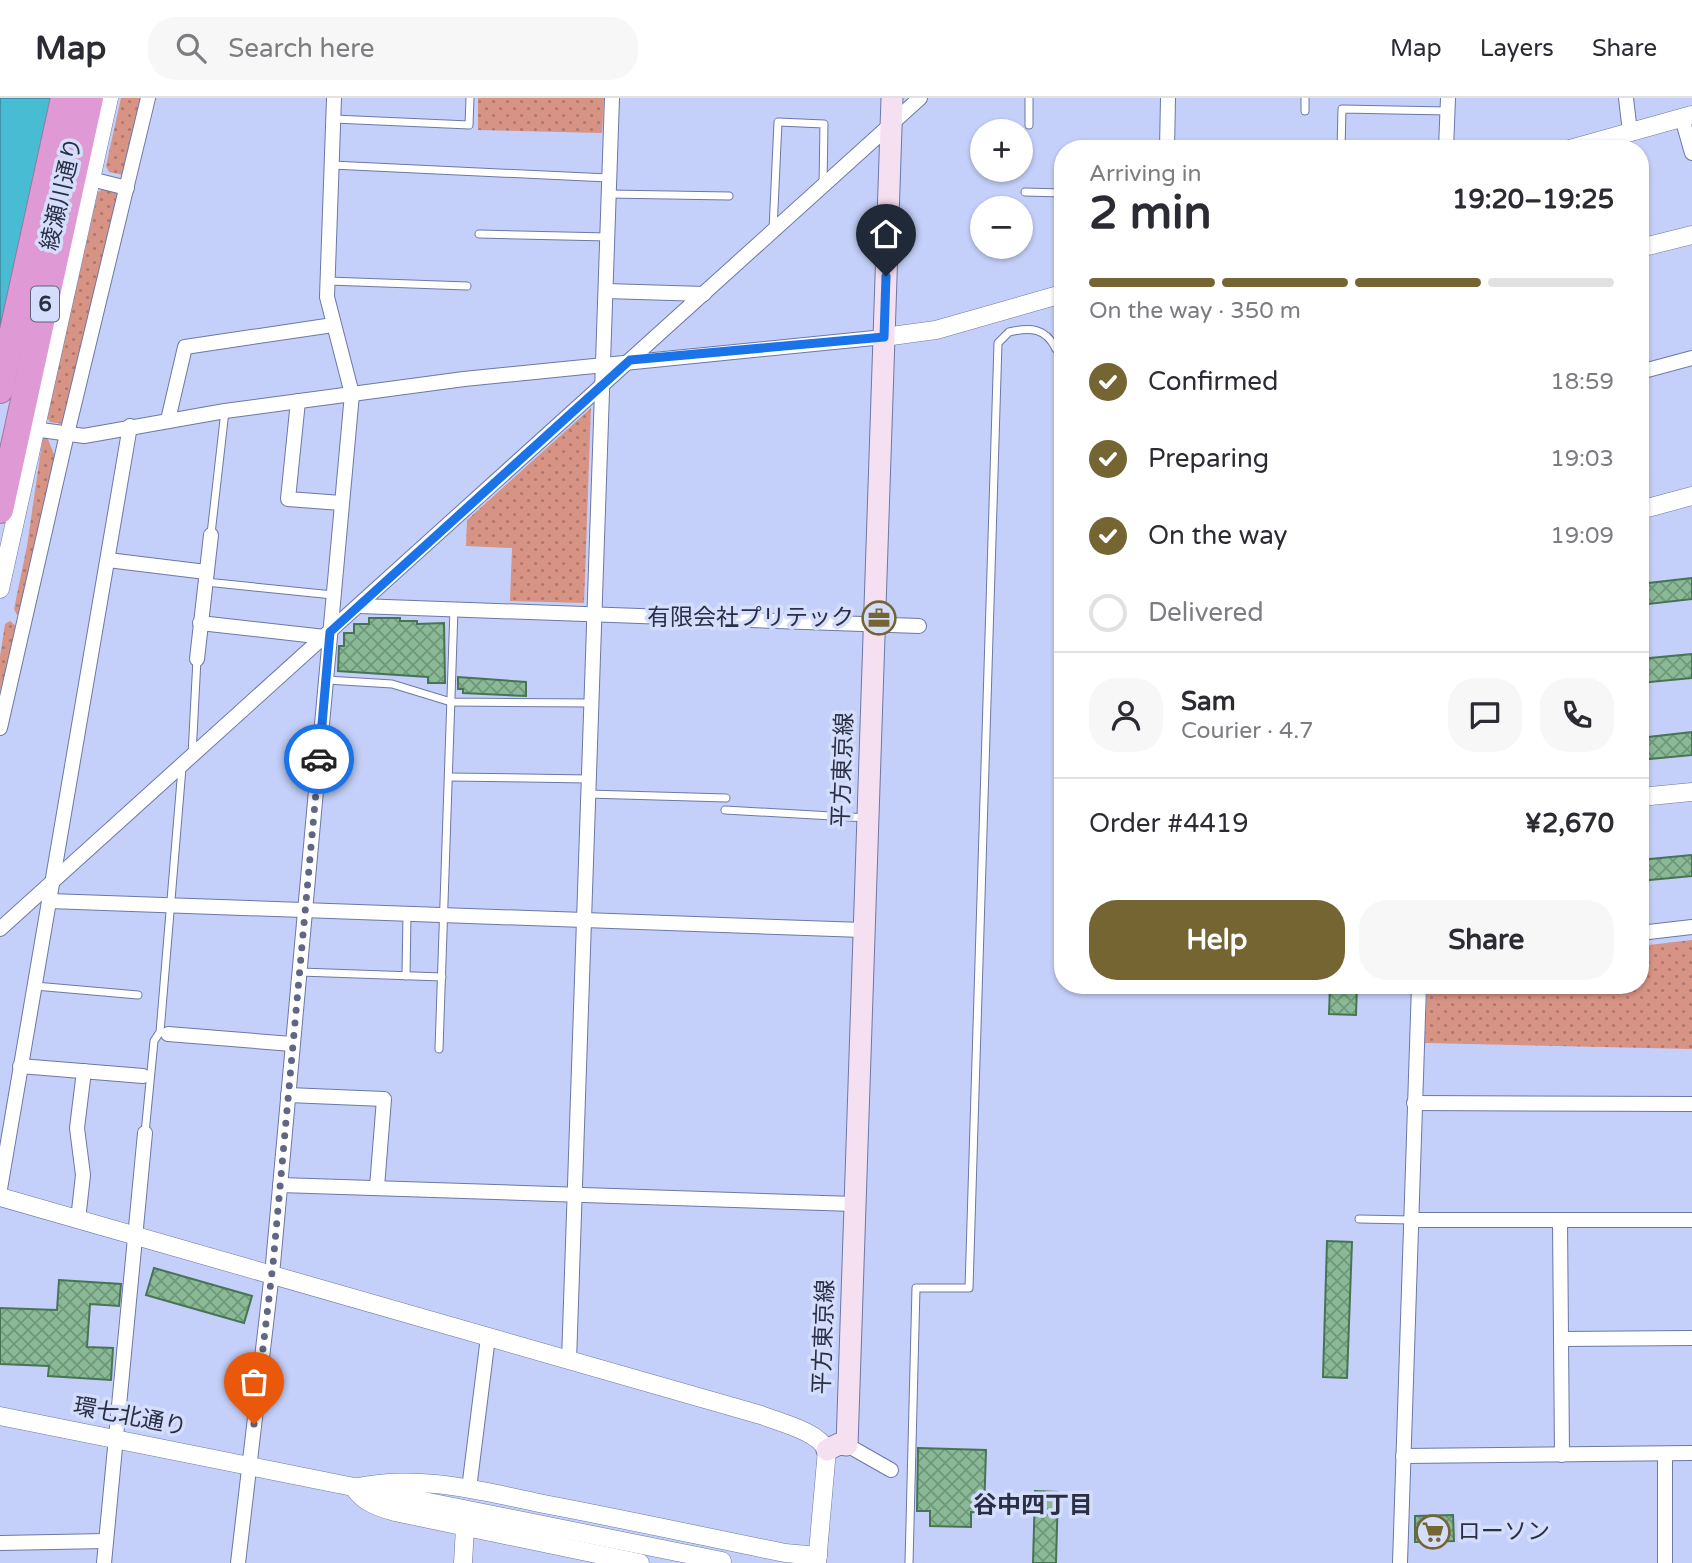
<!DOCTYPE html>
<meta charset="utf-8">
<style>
:root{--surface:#fff;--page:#f7f7f7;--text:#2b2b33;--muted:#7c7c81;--line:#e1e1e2;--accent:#756533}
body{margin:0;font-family:"Varela Round","Noto Sans JP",sans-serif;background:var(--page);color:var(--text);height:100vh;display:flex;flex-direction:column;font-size:26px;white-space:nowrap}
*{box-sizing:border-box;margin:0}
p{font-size:23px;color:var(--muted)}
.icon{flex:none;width:38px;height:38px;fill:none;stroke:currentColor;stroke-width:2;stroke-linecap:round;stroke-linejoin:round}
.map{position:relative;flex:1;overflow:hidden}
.sheet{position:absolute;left:1054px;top:42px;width:595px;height:854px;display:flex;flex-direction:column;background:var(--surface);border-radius:28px;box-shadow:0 2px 5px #0004}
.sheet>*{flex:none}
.controls{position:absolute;left:970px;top:21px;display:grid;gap:14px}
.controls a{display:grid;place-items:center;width:63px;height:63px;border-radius:50%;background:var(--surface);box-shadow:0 2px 5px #0004;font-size:35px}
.pin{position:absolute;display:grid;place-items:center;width:60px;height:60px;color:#fff;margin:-72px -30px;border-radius:50% 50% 50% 0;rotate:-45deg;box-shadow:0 0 7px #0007}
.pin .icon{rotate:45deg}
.courier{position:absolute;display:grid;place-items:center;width:70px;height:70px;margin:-35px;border:5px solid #1a73e8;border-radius:50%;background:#fff;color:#222;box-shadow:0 2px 9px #0007}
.overview em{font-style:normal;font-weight:700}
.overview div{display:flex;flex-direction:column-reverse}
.overview{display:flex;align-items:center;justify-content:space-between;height:119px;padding:0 35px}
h1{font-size:46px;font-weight:700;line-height:52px}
.bar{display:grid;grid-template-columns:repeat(4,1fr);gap:10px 7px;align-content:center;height:84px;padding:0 35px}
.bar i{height:9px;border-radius:5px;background:var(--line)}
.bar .selected{background:var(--accent)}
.bar p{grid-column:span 4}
.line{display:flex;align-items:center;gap:18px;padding:0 35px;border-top:2px solid var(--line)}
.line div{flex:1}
.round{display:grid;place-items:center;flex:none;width:74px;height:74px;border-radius:28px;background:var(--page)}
ol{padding:0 35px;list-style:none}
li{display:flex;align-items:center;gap:21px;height:77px}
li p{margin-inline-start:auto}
li .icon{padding:7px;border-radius:50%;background:var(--accent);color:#fff;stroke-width:4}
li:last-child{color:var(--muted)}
li i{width:38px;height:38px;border:4px solid var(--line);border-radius:50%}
.button{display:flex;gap:14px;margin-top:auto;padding:14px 35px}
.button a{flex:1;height:80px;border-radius:28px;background:var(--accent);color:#fff;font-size:28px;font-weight:700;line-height:80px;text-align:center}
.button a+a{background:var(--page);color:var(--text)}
header{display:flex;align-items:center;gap:42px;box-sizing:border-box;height:98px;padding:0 35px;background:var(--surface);border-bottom:2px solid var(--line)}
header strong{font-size:33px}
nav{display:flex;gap:38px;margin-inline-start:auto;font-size:24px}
.search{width:490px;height:63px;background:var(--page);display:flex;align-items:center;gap:18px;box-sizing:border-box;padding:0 24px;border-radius:28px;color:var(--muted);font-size:26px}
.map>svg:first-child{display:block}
</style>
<header>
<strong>Map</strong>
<div class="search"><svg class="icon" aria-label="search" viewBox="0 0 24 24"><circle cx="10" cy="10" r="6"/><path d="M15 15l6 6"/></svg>Search here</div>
<nav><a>Map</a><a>Layers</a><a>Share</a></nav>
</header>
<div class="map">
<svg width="1692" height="1465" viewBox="0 0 1692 1465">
<defs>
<pattern id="grass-dots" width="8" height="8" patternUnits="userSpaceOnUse" patternTransform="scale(1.75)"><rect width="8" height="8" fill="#d79384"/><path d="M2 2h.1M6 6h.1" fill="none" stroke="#af786e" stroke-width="1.8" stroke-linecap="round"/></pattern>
<pattern id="building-cross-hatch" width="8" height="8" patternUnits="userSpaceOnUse" patternTransform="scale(1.75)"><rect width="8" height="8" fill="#89b995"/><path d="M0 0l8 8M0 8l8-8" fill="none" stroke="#70977b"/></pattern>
</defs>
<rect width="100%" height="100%" fill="#c4d0f9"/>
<!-- grass -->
<g fill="url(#grass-dots)">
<path d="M121,0h21l-19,77 -14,-3 -3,-6z"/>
<path d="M478,0h126l-2,35 -124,-3z"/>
<path d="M103,91l15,5 -54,230 -14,-2 -3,-5 51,-225z"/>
<path d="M591,310l-7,195 -74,-2 2,-53 -46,-2 1,-26z"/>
<path d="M43,338l4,1 9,22 -36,155 -3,1 -3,-6 13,-63z"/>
<path d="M10,523l7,6 -17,64v-35l5,-32z"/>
<path d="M1692,842v109l-267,-6 2,-58h213v-39z"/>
</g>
<!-- water -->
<path fill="#48bcd2" stroke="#3f92a7" stroke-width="2" d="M0,0h52l-52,233z"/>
<!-- building -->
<g fill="url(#building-cross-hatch)" stroke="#477454" stroke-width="2">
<path d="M1692,480v21l-52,6v-21z"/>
<path d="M369,520h31v3h17v3l27,-1 1,60h-17v-6l-90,-6 1,-25h5v-13h10v-9h15z"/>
<path d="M1692,556v24l-52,5v-24z"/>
<path d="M458,579l68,5v14l-63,-3v-4h-5z"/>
<path d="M1692,634v23l-52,5v-22z"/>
<path d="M1692,757v21l-52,5v-21z"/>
<path d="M1330,887h27l-1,30 -27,-1z"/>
<path d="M1327,1143l25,1 -5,136 -24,-1z"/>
<path d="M154,1170l98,28 -8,27 -98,-28z"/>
<path d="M59,1182l62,4 -2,22 -29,-2 -3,43 26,1 -2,32 -63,-4 1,-10 -49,-2v-56l57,2z"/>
<path d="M918,1350l68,2 -2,63 -13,-1v15l-41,-1v-15h-13z"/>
<path d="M1035,1393l23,1 -2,71h-23z"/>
<path d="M1453,1417l1,26 -39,1v-26z"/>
</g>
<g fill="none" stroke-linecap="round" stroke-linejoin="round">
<defs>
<g id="service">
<path d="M1305,0v13"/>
<path d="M334,21l135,6 1,-27"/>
<path d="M1029,27v-27"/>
<path d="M1341,51l1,-40 106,2"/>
<path d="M332,67l276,13"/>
<path d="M1025,94l37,1"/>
<path d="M609,96l120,2"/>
<path d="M773,132l5,-108 46,2 -1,61"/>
<path d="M479,136l129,3"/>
<path d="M328,183l139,5"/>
<path d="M211,436l14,-123"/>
<path d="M206,484l127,13"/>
<path d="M327,582l65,4 59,18 140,1"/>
<path d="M192,657l5,-96"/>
<path d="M449,679l140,2"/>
<path d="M588,696l138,4"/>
<path d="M725,712l142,8"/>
<path d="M300,874l142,5"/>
<path d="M406,878l1,-62"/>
<path d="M35,888l103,9"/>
<path d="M439,951l15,-440"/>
<path d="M145,1035l9,-92 6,-9 22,-264"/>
<path d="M1359,1121l53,1"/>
<path d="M909,1465l7,-275h53l29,-945 11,-11c22,-5 37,-4 47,17h6"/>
</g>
<g id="minor">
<path d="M1626,0l4,34"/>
<path d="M1682,20l10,35"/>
<path d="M1167,51l1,-51"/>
<path d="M1446,51l2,-51"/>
<path d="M91,81l36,9"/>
<path d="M606,193l98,3"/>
<path d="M1640,274l52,-14"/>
<path d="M298,303l-10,98 53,4"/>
<path d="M168,322l17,-73 148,-22"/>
<path d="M34,331l50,7 141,-25 239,-32 420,-42"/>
<path d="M108,462l98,12"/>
<path d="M359,508l560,20"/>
<path d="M200,525l125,14"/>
<path d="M197,561l14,-124"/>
<path d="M0,630l67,-294 81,-336"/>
<path d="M49,803l814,29"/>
<path d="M0,831l920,-831"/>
<path d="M1640,835l52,-6"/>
<path d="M168,936l124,10"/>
<path d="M20,968l123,10"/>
<path d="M288,997l96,4 -7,88"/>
<path d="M1414,1005l278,1"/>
<path d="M280,1087l574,19"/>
<path d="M0,1091l130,-763"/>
<path d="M78,1122l5,-45 -6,-47 7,-57"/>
<path d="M1412,1122h280"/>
<path d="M1560,1122l2,235"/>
<path d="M1562,1241l130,-1"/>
<path d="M569,1263l43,-1263"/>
<path d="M847,1347l44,25"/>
<path d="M1403,1358l289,-3"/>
<path d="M469,1391l19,-152"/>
<path d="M0,1445l106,-2"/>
<path d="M104,1465l41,-430"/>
<path d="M238,1465l35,-299 79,-870 -25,-97 7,-199"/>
<path d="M1400,1465l19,-578"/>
<path d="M1665,1465v-109"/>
</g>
<g id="tertiary">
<path d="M1570,51l122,-34"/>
<path d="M1640,150l52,-13"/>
<path d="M884,239l52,-7 126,-36"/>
<path d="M1640,412l52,-14"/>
<path d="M0,491l109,-491"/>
<path d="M1640,699l52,-5"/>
<path d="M0,1099l761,218c20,8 56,16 66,35l-10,113"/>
<path d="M0,1318l722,145"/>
<path d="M463,1465l2,-35"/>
<path d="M640,1465l-245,-51c-17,-5 -31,-9 -41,-24 65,-15 131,4 195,17 79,15 157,32 236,48l33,3"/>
</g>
<path id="secondary" d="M827,1352l12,-6 8,1 45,-1347"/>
<g id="motorway">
<path d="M0,292l64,-292"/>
<path d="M0,412l90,-412"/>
</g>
</defs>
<!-- service casing -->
<use href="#service" stroke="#6c78a6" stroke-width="9"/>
<!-- minor casing -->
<use href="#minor" stroke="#6c78a6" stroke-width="16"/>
<!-- tertiary casing -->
<use href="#tertiary" stroke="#6c78a6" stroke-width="19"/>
<!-- secondary casing -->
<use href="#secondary" stroke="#6c78a6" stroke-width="23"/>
<!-- motorway casing -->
<use href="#motorway" stroke="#a074a1" stroke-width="28"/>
<!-- service -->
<use href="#service" stroke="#fff" stroke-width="7"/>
<!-- minor -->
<use href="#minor" stroke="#fff" stroke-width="14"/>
<!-- tertiary -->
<use href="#tertiary" stroke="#fff" stroke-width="18"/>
<!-- secondary -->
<use href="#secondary" stroke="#f5e0f2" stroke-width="21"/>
<!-- motorway -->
<use href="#motorway" stroke="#df99d4" stroke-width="26"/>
</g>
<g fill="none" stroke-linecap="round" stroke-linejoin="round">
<!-- done -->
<path stroke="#606783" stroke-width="7" stroke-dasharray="0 12.6" d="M254,1326l19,-160 46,-505"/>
<!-- route -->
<path stroke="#1a73e8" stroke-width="9" d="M319,661l11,-127 300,-272 254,-23 2,-61"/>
</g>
<!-- icons -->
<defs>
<symbol id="office-ring" viewBox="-11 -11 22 22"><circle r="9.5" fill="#d4defc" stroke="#756533" stroke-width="1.5"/><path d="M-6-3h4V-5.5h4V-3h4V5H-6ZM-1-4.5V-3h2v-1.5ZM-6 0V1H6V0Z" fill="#756533"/></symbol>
<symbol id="supermarket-ring" viewBox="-11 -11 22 22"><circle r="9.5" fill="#d4defc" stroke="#756533" stroke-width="1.5"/><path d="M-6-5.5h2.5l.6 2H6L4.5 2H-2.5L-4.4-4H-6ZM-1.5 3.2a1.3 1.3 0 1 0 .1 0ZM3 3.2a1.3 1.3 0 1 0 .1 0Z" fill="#756533"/></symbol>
</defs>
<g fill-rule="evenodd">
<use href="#office-ring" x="860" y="501" width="38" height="38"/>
<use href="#supermarket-ring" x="1414" y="1415" width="38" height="38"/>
</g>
<g text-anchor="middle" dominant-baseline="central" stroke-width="7" stroke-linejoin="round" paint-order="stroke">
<!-- shield labels -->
<rect fill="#d4defc" stroke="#5d647a" stroke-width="2" x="31" y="188.5" width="28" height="35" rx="5"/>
<g font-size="21" font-weight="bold" fill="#2a2f43">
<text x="45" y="206">6</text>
</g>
<!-- street labels -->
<g font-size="23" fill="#2a2f43" stroke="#d4defc">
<text transform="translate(62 96) rotate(-77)">綾瀬川通り</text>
<text transform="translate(843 672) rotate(-88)">平方東京線</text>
<text transform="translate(824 1239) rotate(-88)">平方東京線</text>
<text transform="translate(130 1319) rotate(11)">環七北通り</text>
</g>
<!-- poi labels -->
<g font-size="23" fill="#2a2f43" stroke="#d4defc" text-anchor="end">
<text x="854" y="520">有限会社プリテック</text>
<text x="1458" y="1434" text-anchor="start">ローソン</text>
</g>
<!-- neighbourhood labels -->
<g font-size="24" font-weight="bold" fill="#2a2f43" stroke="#d4defc">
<text x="1033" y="1407">谷中四丁目</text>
</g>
</g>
</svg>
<div class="controls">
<a>+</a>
<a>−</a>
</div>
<div class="pin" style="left:254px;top:1326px;background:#ea580c"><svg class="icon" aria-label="bag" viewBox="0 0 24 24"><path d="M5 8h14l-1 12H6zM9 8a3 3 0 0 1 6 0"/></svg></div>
<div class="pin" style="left:886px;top:178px;background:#1f2937"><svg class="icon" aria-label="home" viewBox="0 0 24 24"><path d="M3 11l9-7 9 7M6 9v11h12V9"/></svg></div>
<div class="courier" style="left:319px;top:661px"><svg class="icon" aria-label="car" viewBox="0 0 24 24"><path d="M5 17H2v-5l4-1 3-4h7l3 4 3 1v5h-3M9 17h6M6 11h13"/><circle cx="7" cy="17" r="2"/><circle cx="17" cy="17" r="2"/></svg></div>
<section class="sheet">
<div class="overview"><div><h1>2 min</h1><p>Arriving in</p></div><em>19:20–19:25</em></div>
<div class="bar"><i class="selected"></i><i class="selected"></i><i class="selected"></i><i></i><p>On the way · 350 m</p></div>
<ol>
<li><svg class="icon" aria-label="check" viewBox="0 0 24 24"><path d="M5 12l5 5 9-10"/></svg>Confirmed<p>18:59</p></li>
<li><svg class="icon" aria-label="check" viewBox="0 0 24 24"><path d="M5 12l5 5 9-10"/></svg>Preparing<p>19:03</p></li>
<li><svg class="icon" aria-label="check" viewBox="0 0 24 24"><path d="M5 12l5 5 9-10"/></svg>On the way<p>19:09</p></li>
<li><i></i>Delivered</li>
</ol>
<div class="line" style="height:126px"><a class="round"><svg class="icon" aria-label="person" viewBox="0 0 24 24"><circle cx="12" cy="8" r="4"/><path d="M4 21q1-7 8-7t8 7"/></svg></a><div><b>Sam</b><p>Courier · 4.7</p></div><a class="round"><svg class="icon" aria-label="chat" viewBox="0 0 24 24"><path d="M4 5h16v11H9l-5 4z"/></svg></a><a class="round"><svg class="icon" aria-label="phone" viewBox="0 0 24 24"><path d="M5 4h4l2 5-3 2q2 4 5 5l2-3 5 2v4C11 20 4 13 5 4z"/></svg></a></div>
<div class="line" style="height:91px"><div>Order #4419</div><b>¥2,670</b></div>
<div class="button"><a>Help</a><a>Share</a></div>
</section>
</div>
